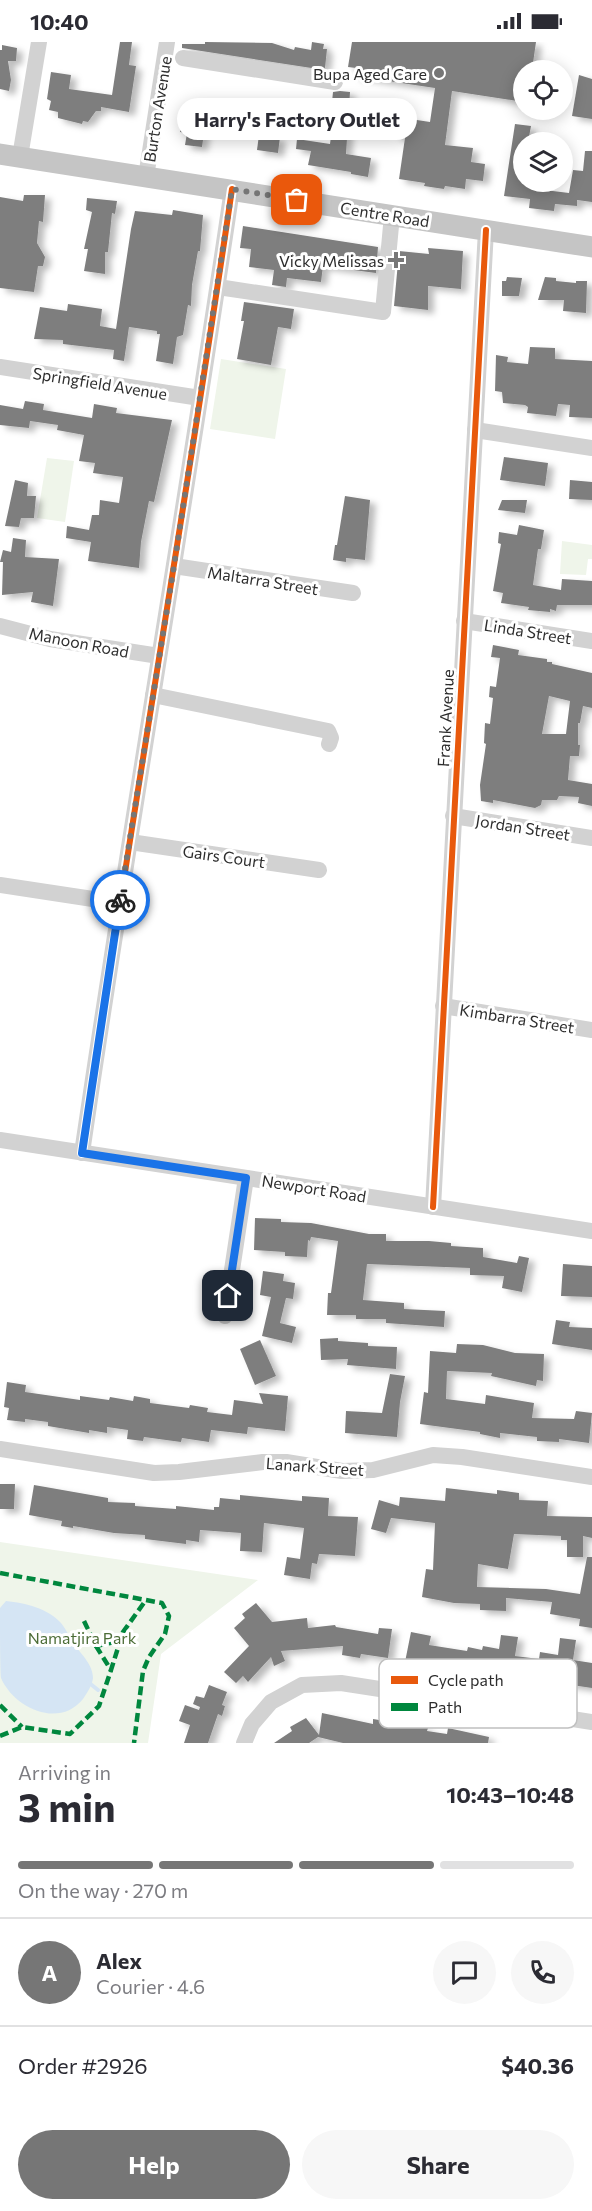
<!DOCTYPE html>
<meta charset="utf-8">
<style>
:root{--surface:#fff;--page:#f7f7f7;--text:#2b2b33;--muted:#7c7c81;--line:#e1e1e2;--accent:#767676}
body{margin:0;font-family:Commissioner,sans-serif;background:var(--page);color:var(--text);height:100vh;display:flex;flex-direction:column;font-size:22px;white-space:nowrap}
*{box-sizing:border-box;margin:0}
p{font-size:20px;color:var(--muted)}
.icon{flex:none;width:33px;height:33px;fill:none;stroke:currentColor;stroke-width:2;stroke-linecap:round;stroke-linejoin:round}
.map{position:relative;height:1701px;overflow:hidden}
.panel{display:flex;flex-direction:column;background:var(--surface);flex:1}
.panel>*{flex:none}
.tools{position:absolute;left:513px;top:18px;display:grid;gap:12px}
.tools a{display:grid;place-items:center;width:60px;height:60px;border-radius:50%;background:var(--surface);box-shadow:0 3px 15px #0003;font-size:30px}
.pin{position:absolute;display:grid;place-items:center;width:51px;height:51px;color:#fff;margin:-26px;border-radius:12px;box-shadow:0 3px 9px #0006}
.courier{position:absolute;display:grid;place-items:center;width:60px;height:60px;margin:-30px;border:4px solid #1a73e8;border-radius:50%;background:#fff;color:#222;box-shadow:0 2px 8px #0007}
.bubble{position:absolute;height:42px;border-radius:21px;background:var(--surface);box-shadow:0 3px 15px #0003;font-size:20px;font-weight:700;line-height:42px;text-align:center}
.headline em{font-style:normal;font-weight:700}
.headline div{display:flex;flex-direction:column-reverse}
.headline{display:flex;align-items:center;justify-content:space-between;height:102px;padding:0 18px}
h1{font-size:39px;font-weight:700;line-height:45px}
.bar{display:grid;grid-template-columns:repeat(4,1fr);gap:9px 6px;align-content:center;height:72px;padding:0 18px}
.bar i{height:8px;border-radius:4px;background:var(--line)}
.bar .active{background:var(--accent)}
.bar p{grid-column:span 4}
.line{display:flex;align-items:center;gap:15px;padding:0 18px;border-top:2px solid var(--line)}
.line div{flex:1}
.round{display:grid;place-items:center;flex:none;width:63px;height:63px;border-radius:32px;background:var(--page)}
.primary-button{display:flex;gap:12px;margin-top:auto;padding:12px 18px}
.primary-button a{flex:1;height:69px;border-radius:36px;background:var(--accent);color:#fff;font-size:24px;font-weight:700;line-height:69px;text-align:center}
.primary-button a+a{background:var(--page);color:var(--text)}
.status{display:flex;justify-content:space-between;align-items:center;height:42px;padding:0 30px;background:var(--surface);direction:ltr}
.status svg{height:16px;fill:currentColor}
.map>svg:first-child{display:block}
</style>
<div class="status"><b>10:40</b><svg viewBox="0 0 49 12"><path d="M0 12V9h3v3zM5 12V6h3v6zM10 12V3h3v9zM15 12V0h3v12zM26 1h20v11H26zM47 4h2v5h-2z"/></svg></div>
<div class="map">
<svg width="592" height="1701" viewBox="0 0 592 1701">
<defs>
<filter id="shadow"><feDropShadow dx="6" dy="4" stdDeviation="3" flood-color="#0004"/></filter>
</defs>
<rect width="100%" height="100%" fill="#fff"/>
<!-- green -->
<g fill="#eff5ea">
<path d="M221,317l65,10 -11,70 -65,-10z"/>
<path d="M47,416l27,3 -9,61 -28,-4z"/>
<path d="M562,499l30,4v14h-4l-2,16 -26,-1z"/>
<path d="M0,1500l258,38 -97,74 -13,89h-148z"/>
</g>
<!-- water -->
<path fill="#d5e5f4" d="M6,1559c20,2 41,7 55,22 5,6 8,13 12,20 7,10 20,21 20,35 -1,8 -6,15 -10,21 -24,30 -69,9 -82,-21 -1,-8 -1,-58 -1,-70z"/>
<g fill="none" stroke-linecap="round" stroke-linejoin="round">
<!-- stream -->
<path stroke="#d5e5f4" stroke-width="4" d="M88,1640l10,8"/>
</g>
<!-- building -->
<g fill="#7e7e7e" fill-rule="evenodd" filter="url(#shadow)">
<path d="M120,0h12l-3,23 7,1 -7,46 -28,-5v4h-5l-8,11 -5,-1 -1,3 -24,-6v-6l-9,-2 2,-9 -4,-2 4,-27 20,3 -2,14 43,6z"/>
<path d="M205,0l67,1 22,7 1,-3 16,3 1,-8 12,2 -1,5h4l-2,19 -6,-1 -1,2 -136,-21v-4h23z"/>
<path d="M352,0h184l-4,28h-8v32l-72,-11 -7,54 28,3 -2,14 14,2 -2,17 -17,-2 -1,10 -20,-3 -1,3 -20,-3 1,-3 -26,-4 6,-41 -10,-2 2,-19 33,5 5,-34 -81,-12 2,-8 -8,-1z"/>
<path d="M2,3l15,3 -1,13h-8l3,19 -2,11 -9,-2v-39h2z"/>
<path d="M579,33l13,4v40l-20,-3z"/>
<path d="M340,49l10,1 -4,62 25,4 -3,19 -17,-3v-2l-43,-7 3,-14 -15,-2 1,-10 33,5 4,-32h-3l2,-20z"/>
<path d="M220,61l30,3 -1,16 -31,-4z"/>
<path d="M182,80l23,4 -3,21 -17,-2 2,-12 -7,-1z"/>
<path d="M515,82l16,2 -3,16h-4v40h5l-1,6 41,5 4,-23 10,1 2,-20h7v51l-15,-2v6l-22,-2 -1,7 -25,-3 1,-9 -26,-3z"/>
<path d="M259,93l21,2 -2,16 -21,-3z"/>
<path d="M24,153h21l-2,27 -4,-1 -2,22 8,14 -2,9h-5l-4,26 -34,-4v-91l23,4z"/>
<path d="M87,156l30,3 -2,13 -3,-1 -4,39h-3v22l-21,-3 4,-22h-4l8,-37 -6,-2z"/>
<path d="M173,168l30,5 -3,36h-2l-6,34 -1,21 -3,-1 -5,30 -6,2 -4,27 -17,-3 4,-27h-3v-3l-28,-4 -5,34 -11,-2 1,-9 -51,-6v-4l-29,-1 6,-32 27,4 1,-7 34,5 -2,17 16,3 15,-100 4,-18 37,4z"/>
<path d="M243,184l135,21 -2,26 -53,-7 -2,16 -34,-4 -1,9 -14,-2 2,-15 -25,-3 2,-18 -11,-1z"/>
<path d="M428,206l35,3 -2,38 -33,-3v24l-34,-4 5,-55 30,3z"/>
<path d="M507,235l15,1 -3,18h-17v-15h4z"/>
<path d="M545,235l11,1v3l20,2v-2h11l-1,32 -23,-2 1,-11h-26z"/>
<path d="M244,260l50,7 -3,20 -13,-2 -7,38 -34,-6 7,-38h-3z"/>
<path d="M530,305l25,1v11l37,2v57l-23,-1 1,-12 -12,-1 -2,12 -29,-3 1,-6 -3,-2 -22,-2 -1,-11 -7,-1 1,-36 12,2 -1,5 21,2z"/>
<path d="M25,359l19,3 -1,6 49,8 2,-14 23,4 -1,5 56,7 -18,82 -5,-1 -8,41 -2,26 -51,-7 3,-19 -25,-4 1,-12 22,4 3,-15h7l1,-15 19,3 4,-26 -30,-4 2,-10 -16,-2 5,-26 -27,-5 1,-5 -28,-4 -1,7 -29,-3v-20l23,4z"/>
<path d="M504,415l44,6 -3,23 -45,-6z"/>
<path d="M15,438l13,3 -1,13h9l-2,22h-13l-2,9 -14,-1z"/>
<path d="M570,438l22,2v18l-23,-1z"/>
<path d="M345,454l25,4 -5,60 -19,-2v4l-13,-2 2,-15h2z"/>
<path d="M502,458h25l-2,13 -27,-3z"/>
<path d="M519,483l25,5 -3,19h-3l-5,36 28,5 1,-11 30,2v24h-35l-1,6 -6,-2v3l-22,-2 1,-3 -28,-4 2,-10 -10,-2 8,-47 -3,-1 1,-11 18,3z"/>
<path d="M13,496l13,2 -1,17 34,2 -6,47 -22,-4 2,-10 -31,3 1,-33h-3l3,-12 8,2z"/>
<path d="M493,603l26,5 -1,5 29,4v3h5v2l40,9v35l-9,-2 -3,17h-2v22h2l-1,11h-9l-2,24 24,4v22l-14,-3 1,-6 -20,-1 -2,4h-15l-1,5 -6,3 -42,-8v3l-12,-2 -1,-16 6,-41 -2,-1 1,-20 5,1 3,-26 -4,-1 1,-11 6,1 4,-29 -9,-1zM549,654l21,5 -4,33h-24z"/>
<path d="M255,1176l26,1v3l30,1 58,11h17v7h43l22,2v3l32,2v9l34,6 2,-7 10,2 -7,34 -20,-4 2,-12 -34,-1v-7l-103,-4 -4,36 41,3v6l41,2 -1,16 -58,-4v-4h-30v-4h-29l1,-22h3l7,-52 -27,-4 -1,4 -2,-1 -1,17 -22,-1v-4l-31,-2z"/>
<path d="M563,1222l29,2v31l-31,-1z"/>
<path d="M263,1229l21,3 -1,7 12,2 -2,16 -7,-1 -6,25 16,4 -4,16 -30,-7 9,-39 -11,-2z"/>
<path d="M556,1278l14,2 -1,5 23,1v22l-40,-6z"/>
<path d="M338,1296v3l30,2v3l29,1 -1,22 -49,-4 1,-6 -27,1 -1,-21z"/>
<path d="M260,1298l16,36 -21,9 -15,-36z"/>
<path d="M457,1302l26,1 32,8 29,1 -1,27 -6,-1 -1,6 -45,-10 1,-3 -45,-2 -1,28 39,5 1,-9 48,8 -2,15 42,1 2,-8 16,2 -3,30 -30,-4v3l-22,-1v-4l-37,-4v5l-20,-4v-2l-60,-8 4,-32 4,1 2,-42 26,2z"/>
<path d="M390,1332l15,2 -5,26 -3,35 -52,-4 1,-22 36,2z"/>
<path d="M7,1340l19,3 -1,7 55,8v-4l29,4 1,-3 23,4 1,-5 16,3v4l39,5 1,-3 18,3 -1,4 25,3 2,-15 29,4 -4,-11 29,3 -3,35 -37,-4 -1,7 -36,-4 -2,12 -27,-4 -1,4 -37,-5 -1,4 -16,-2 1,-9 -21,-3v6l-18,-3v3l-41,-7v-4l-23,-3v3l-18,-2 2,-12 -5,-1z"/>
<path d="M0,1442h15l-1,25h-14z"/>
<path d="M34,1443l74,13v4l27,1v3l41,3v-3l38,4v-3h5l1,-9 20,2v-5l62,6v-5l27,2 -1,18 30,1 -3,39 -36,-2 -2,10 -5,-1 -2,16 -26,-4 3,-18 13,2 4,-31 -40,-5 -2,29 -22,-1 1,-18 -41,-3 -1,12 -13,-2v4l-41,-5v-4l-31,-2 -41,-7v2l-12,-2 1,-5 -33,-6z"/>
<path d="M446,1446l51,6v-4l22,3v7l29,1 -1,15 45,1v21l-9,-2v21h-16v-17h-6v-4l-47,-2 -6,35 -30,-5 -1,23 69,2 34,5 7,-37h5v71l-13,-2 1,-7 -30,-5 2,-12 -46,-4v13l-26,-1v-6l-26,-1 -32,-6 4,-28 7,1 2,-47 -44,-5 -5,15 -15,-4 8,-29 20,6 1,-9 45,4z"/>
<path d="M256,1561l16,19 35,-4 1,10 27,-3 1,2 42,7 1,-6 13,1 -4,29 -27,-4 -1,4 -18,-3 1,-9 -62,5 4,10 -11,5 -3,-9 -23,25 -5,-6 -7,7 -12,-11 25,-26 -15,-18 11,-10 -3,-4z"/>
<path d="M411,1590l20,4 -2,9 38,6 1,-4 14,3 1,-4 16,3 2,-14 17,2 -3,19 24,3 1,-7 18,3 2,-17 16,2 -3,20 19,3v25l-27,-4v4l-30,-3v2l-12,-3v-2l-27,-3v-5l-21,-3 -1,5 -28,-5v-4l-20,-4 -1,3 -20,-4z"/>
<path d="M209,1643l18,7 -5,13 3,1 -3,10 -4,-2 -10,29h-24l6,-18 -11,-4 6,-16 14,5 1,-3 -7,-3 3,-8 8,2z"/>
<path d="M322,1671l51,11v-5l55,9 -1,3 20,3 1,-6 41,9 -1,6h-145l-25,-6 -9,6h-35l18,-12 -2,-4 16,-9 13,17z"/>
</g>
<g fill="none" stroke-linecap="round" stroke-linejoin="round">
<!-- minor -->
<g stroke="#d2d2d2" stroke-width="16">
<path d="M183,16l152,24"/>
<path d="M20,115l19,-115"/>
<path d="M146,135l21,-135"/>
<path d="M218,245l165,25 9,-97"/>
<path d="M0,325l200,31"/>
<path d="M475,388l117,18"/>
<path d="M174,524l179,27"/>
<path d="M464,579l128,20"/>
<path d="M0,584l50,13 109,17"/>
<path d="M153,653l175,36 3,7 -2,6"/>
<path d="M453,774l139,22"/>
<path d="M130,800l189,28"/>
<path d="M0,843l119,18"/>
<path d="M443,964l149,24"/>
<path d="M0,1098l592,91"/>
<path d="M82,1111c47,-322 103,-642 150,-964"/>
<path d="M433,1165l53,-977"/>
<path d="M225,1274l21,-138"/>
<path d="M0,1407l154,24 25,-1 84,-10h23l56,9 31,-1 60,-15 29,2 130,20"/>
<path d="M244,1701l8,-19 19,-22 31,-17 39,-2 251,39"/>
</g>
<!-- major -->
<path stroke="#c5c5c5" stroke-width="21" d="M0,112l592,93"/>
<!-- quiet -->
<g stroke="#00873e" stroke-width="4.5" stroke-dasharray="9 4.5" stroke-linecap="butt">
<path d="M0,1531l162,30 7,13 -4,18 -16,23 -6,14 -9,72"/>
<path d="M84,1579l12,25 24,-5"/>
<path d="M96,1604l15,24 12,-38 23,-32"/>
<path d="M0,1663l22,22"/>
<path d="M0,1694l22,-9 48,7 29,-28 12,-36"/>
</g>
<defs>
<g id="cycleway">
<path d="M82,1111c47,-322 103,-642 150,-964"/>
<path d="M433,1165l53,-977"/>
</g>
</defs>
<!-- cycleway casing -->
<use href="#cycleway" stroke="#fff" stroke-width="10"/>
<!-- cycleway -->
<use href="#cycleway" stroke="#e8590c" stroke-width="6"/>
</g>
<g fill="none" stroke-linecap="round" stroke-linejoin="round">
<!-- done -->
<path stroke="#767676" stroke-width="6" stroke-dasharray="0 10.8" d="M120,858l54,-334 58,-377 65,11"/>
<!-- route -->
<path stroke="#1a73e8" stroke-width="8" d="M120,858l-38,253 164,25 -18,118"/>
</g>
<!-- markers -->
<g fill="#767676" stroke="#fff" stroke-width="2">
<circle cx="439" cy="31" r="6"/>
<path d="M393 209h6v6h6v6h-6v6h-6v-6h-6v-6h6z"/>
</g>
<g text-anchor="middle" dominant-baseline="central" stroke-width="6" stroke-linejoin="round" paint-order="stroke">
<!-- poi labels -->
<g font-size="16" fill="#2d2d2d" stroke="#fff" text-anchor="end">
<text x="427" y="31">Bupa Aged Care</text>
<text x="384" y="218">Vicky Melissas</text>
</g>
<!-- street labels -->
<g font-size="16" fill="#2d2d2d" stroke="#fff">
<text transform="translate(157 67) rotate(-81)">Burton Avenue</text>
<text transform="translate(385 172) rotate(9)">Centre Road</text>
<text transform="translate(100 341) rotate(9)">Springfield Avenue</text>
<text transform="translate(263 538) rotate(9)">Maltarra Street</text>
<text transform="translate(528 589) rotate(9)">Linda Street</text>
<text transform="translate(79 600) rotate(11)">Manoon Road</text>
<text transform="translate(445 676) rotate(-87)">Frank Avenue</text>
<text transform="translate(523 785) rotate(9)">Jordan Street</text>
<text transform="translate(224 814) rotate(8)">Gairs Court</text>
<text transform="translate(517 976) rotate(9)">Kimbarra Street</text>
<text transform="translate(314 1146) rotate(9)">Newport Road</text>
<text transform="translate(315 1424) rotate(4)">Lanark Street</text>
</g>
<!-- park labels -->
<g font-size="16" fill="#4c6d37" stroke="#fff">
<text x="82" y="1595">Namatjira Park</text>
</g>
</g>
<!-- legend -->
<rect x="379" y="1617" width="198" height="69" rx="9" fill="#fff" stroke="#c0c0c0" stroke-width="1.5"/>
<rect x="391" y="1634" width="27" height="8" fill="#e8590c"/>
<rect x="391" y="1661" width="27" height="8" fill="#00873e"/>
<g font-size="16" fill="#2d2d2d">
<text x="428" y="1644">Cycle path</text>
<text x="428" y="1671">Path</text>
</g>
</svg>
<div class="tools">
<a><svg class="icon" aria-label="locate" viewBox="0 0 24 24"><circle cx="12" cy="12" r="6"/><path d="M12 2v4M12 18v4M2 12h4M18 12h4"/></svg></a>
<a><svg class="icon" aria-label="layers" viewBox="0 0 24 24"><path d="M12 4l9 5-9 5-9-5zM3 14l9 5 9-5"/></svg></a>
</div>
<div class="pin" style="left:297px;top:158px;background:#ea580c"><svg class="icon" aria-label="bag" viewBox="0 0 24 24"><path d="M5 8h14l-1 12H6zM9 8a3 3 0 0 1 6 0"/></svg></div>
<div class="pin" style="left:228px;top:1254px;background:#1f2937"><svg class="icon" aria-label="home" viewBox="0 0 24 24"><path d="M3 11l9-7 9 7M6 9v11h12V9"/></svg></div>
<div class="courier" style="left:120px;top:858px"><svg class="icon" aria-label="bike" viewBox="0 0 24 24"><circle cx="6" cy="16" r="4"/><circle cx="18" cy="16" r="4"/><path d="M6 16l4-8h5l3 8M10 8l3 8H6M13 5h3"/></svg></div>
<div class="bubble" style="left:177px;top:56px;width:240px">Harry's Factory Outlet</div>
</div>
<section class="panel">
<div class="headline"><div><h1>3 min</h1><p>Arriving in</p></div><em>10:43–10:48</em></div>
<div class="bar"><i class="active"></i><i class="active"></i><i class="active"></i><i></i><p>On the way · 270 m</p></div>
<div class="line" style="height:108px"><b class="round" style="background:var(--accent);color:#fff">A</b><div><b>Alex</b><p>Courier · 4.6</p></div><a class="round"><svg class="icon" aria-label="chat" viewBox="0 0 24 24"><path d="M4 5h16v11H9l-5 4z"/></svg></a><a class="round"><svg class="icon" aria-label="phone" viewBox="0 0 24 24"><path d="M5 4h4l2 5-3 2q2 4 5 5l2-3 5 2v4C11 20 4 13 5 4z"/></svg></a></div>
<div class="line" style="height:78px"><div>Order #2926</div><b>$40.36</b></div>
<div class="primary-button"><a>Help</a><a>Share</a></div>
</section>
